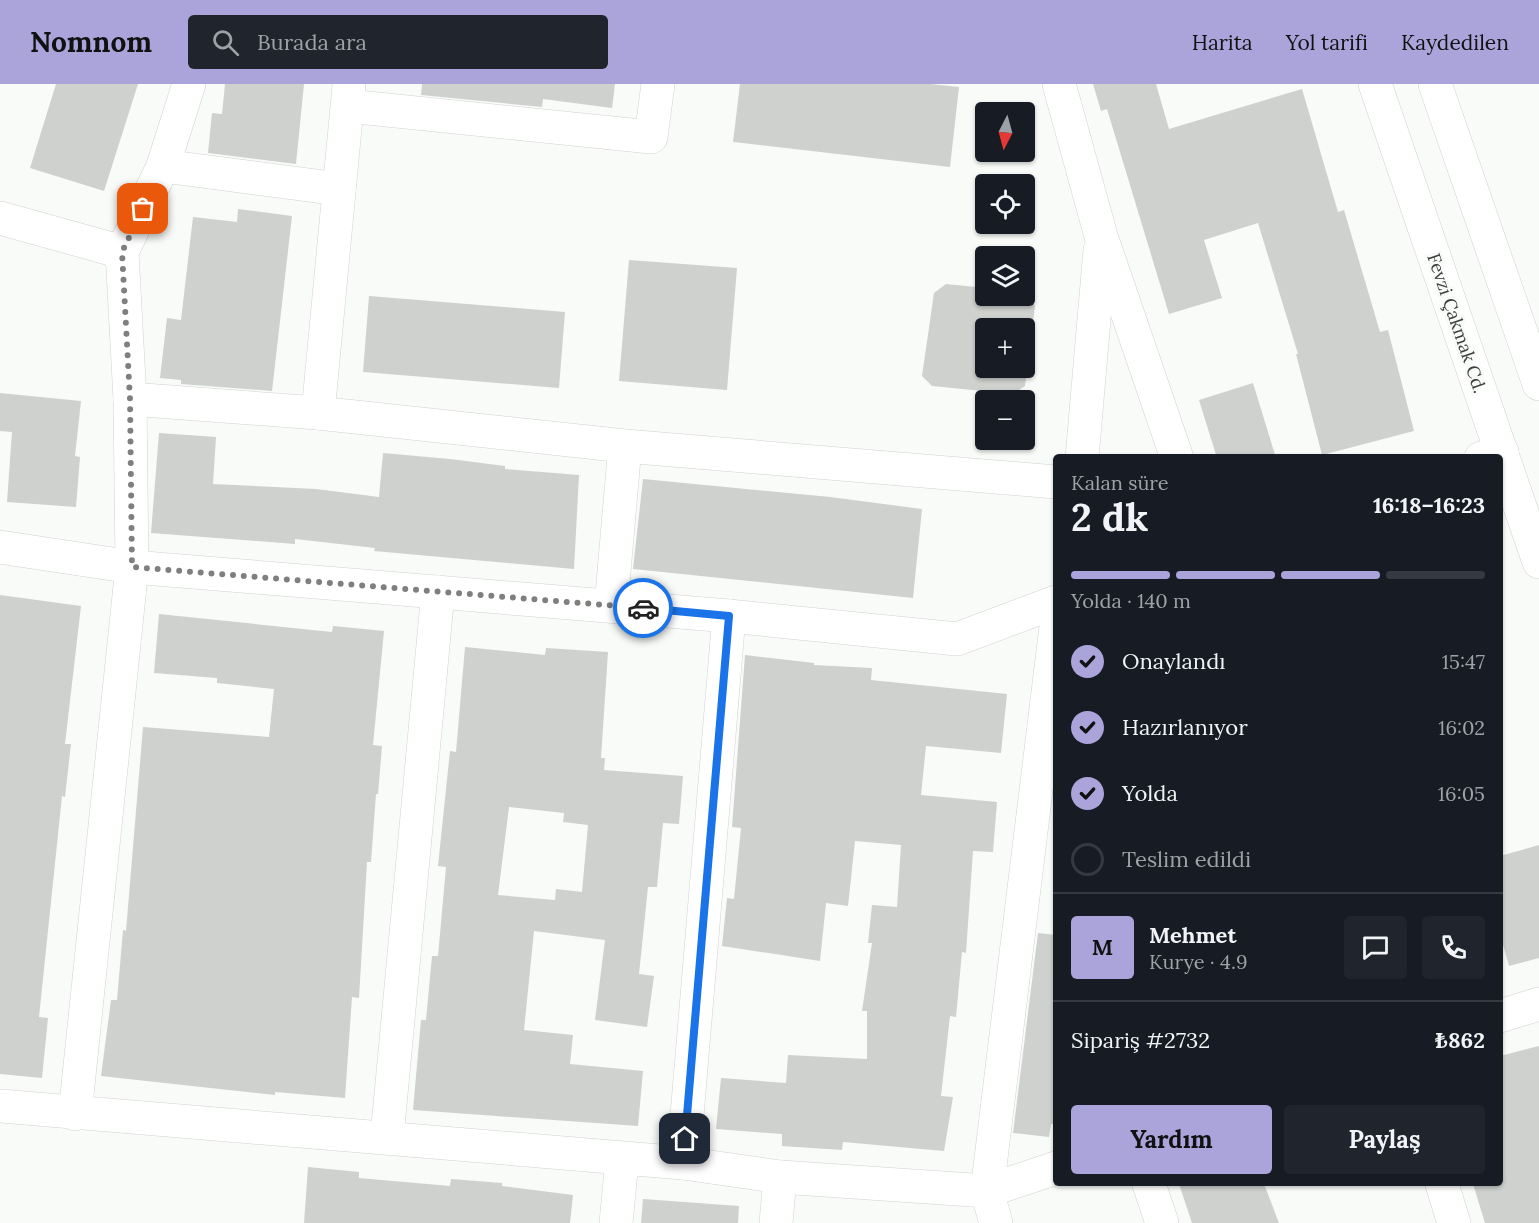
<!DOCTYPE html>
<html lang="tr">
<meta charset="utf-8">
<style>
:root{--surface:#171b24;--page:#20242c;--text:#f1f3f6;--muted:#9ea1a6;--line:#363941;--accent:#aaa4db}
body{margin:0;font-family:Lora,serif;background:var(--page);color:var(--text);height:100vh;display:flex;flex-direction:column;font-size:22px;white-space:nowrap}
*{box-sizing:border-box;margin:0}
p{font-size:20px;color:var(--muted)}
.icon{flex:none;width:33px;height:33px;fill:none;stroke:currentColor;stroke-width:2;stroke-linecap:round;stroke-linejoin:round}
.map{position:relative;flex:1;overflow:hidden}
.sheet{position:absolute;left:1053px;top:370px;width:450px;height:732px;display:flex;flex-direction:column;background:var(--surface);border-radius:6px;box-shadow:0 2px 4px #0004}
.sheet>*{flex:none}
.needle{width:39px;rotate:186deg}
.fabs{position:absolute;left:975px;top:18px;display:grid;gap:12px}
.fabs a{display:grid;place-items:center;width:60px;height:60px;border-radius:6px;background:var(--surface);box-shadow:0 2px 4px #0004;font-size:30px}
.pin{position:absolute;display:grid;place-items:center;width:51px;height:51px;color:#fff;margin:-26px;border-radius:12px;box-shadow:0 3px 9px #0006}
.courier{position:absolute;display:grid;place-items:center;width:60px;height:60px;margin:-30px;border:4px solid #1a73e8;border-radius:50%;background:#fff;color:#222;box-shadow:0 2px 8px #0007}
.overview em{font-style:normal;font-weight:800}
.overview div{display:flex;flex-direction:column-reverse}
.overview{display:flex;align-items:center;justify-content:space-between;height:102px;padding:0 18px}
h1{font-size:39px;font-weight:800;line-height:45px}
.bar{display:grid;grid-template-columns:repeat(4,1fr);gap:9px 6px;align-content:center;height:72px;padding:0 18px}
.bar i{height:8px;border-radius:4px;background:var(--line)}
.bar .active{background:var(--accent)}
.bar p{grid-column:span 4}
.line{display:flex;align-items:center;gap:15px;padding:0 18px;border-top:2px solid var(--line)}
.line div{flex:1}
.round{display:grid;place-items:center;flex:none;width:63px;height:63px;border-radius:6px;background:var(--page)}
ol{padding:0 18px;list-style:none}
li{display:flex;align-items:center;gap:18px;height:66px}
li p{margin-inline-start:auto}
li .icon{padding:6px;border-radius:50%;background:var(--accent);color:#111;stroke-width:4}
li:last-child{color:var(--muted)}
li i{width:33px;height:33px;border:3px solid var(--line);border-radius:50%}
.action{display:flex;gap:12px;margin-top:auto;padding:12px 18px}
.action a{flex:1;height:69px;border-radius:6px;background:var(--accent);color:#111;font-size:24px;font-weight:800;line-height:69px;text-align:center}
.action a+a{background:var(--page);color:var(--text)}
header{display:flex;align-items:center;gap:36px;box-sizing:border-box;height:84px;padding:0 30px;background:var(--accent);color:#111}
header strong{font-size:28px}
nav{display:flex;gap:33px;margin-inline-start:auto;font-size:21px}
.search{width:420px;height:54px;background:var(--page);display:flex;align-items:center;gap:15px;box-sizing:border-box;padding:0 21px;border-radius:6px;color:var(--muted);font-size:22px}
.map>svg:first-child{display:block}
</style>
<header>
<strong>Nomnom</strong>
<div class="search"><svg class="icon" aria-label="search" viewBox="0 0 24 24"><circle cx="10" cy="10" r="6"/><path d="M15 15l6 6"/></svg>Burada ara</div>
<nav><a>Harita</a><a>Yol tarifi</a><a>Kaydedilen</a></nav>
</header>
<div class="map">
<svg width="1539" height="1139" viewBox="0 0 1539 1139">
<rect width="100%" height="100%" fill="#f8fbf7"/>
<!-- building -->
<g fill="#ced1ce" fill-rule="evenodd">
<path d="M56,0h82l-34,107 -74,-23z"/>
<path d="M225,0h79l-8,80 -88,-11 4,-40 10,1z"/>
<path d="M422,0h193l-3,24 -69,-9 -1,8 -121,-12z"/>
<path d="M740,0h190l29,3 -9,80 -217,-25z"/>
<path d="M1093,0h63l13,45 133,-40 36,123 6,-2 36,122 8,-2 26,101 -92,24 -26,-101h2l-40,-131 -54,17 18,58 -53,16 -62,-205 -6,2z"/>
<path d="M238,125l54,7 -20,175 -91,-7v-4l-21,-2 7,-60 14,2 12,-103 44,5z"/>
<path d="M629,176l108,8 -10,122 -108,-9z"/>
<path d="M946,200l40,4v8h38v-5l4,1 7,14 -10,80 -12,8 -81,-8 -10,-10 12,-83zM986,244h38v40h-38z"/>
<path d="M369,212l196,16 -6,76 -196,-16z"/>
<path d="M1253,299l23,75h-59l-18,-58z"/>
<path d="M0,309l81,8 -6,55 5,1 -4,50 -69,-5 5,-70 -12,-1z"/>
<path d="M159,349l57,4 -3,47 103,5 63,8 4,-44 67,6 55,7v3l74,6 -5,94 -200,-18 1,-3 -80,-9v5l-144,-11z"/>
<path d="M643,395l187,18 92,12 -9,89 -280,-29z"/>
<path d="M0,511l81,11 -16,138h6l-6,53 -3,-1 -23,221 9,1 -6,60 -42,-4z"/>
<path d="M159,530l173,18 1,-6 51,5 -11,114 9,1 -4,48h-2l-5,68h-4l-8,136 -7,-1 -7,101 -70,-6v3l-174,-19 10,-76h6l6,-70 3,1 17,-204 126,10 5,-48 -57,-6v-5l-63,-5z"/>
<path d="M465,563l80,8 1,-7 62,4 -7,106h4l-1,12 79,6 -4,48 -16,-1 -6,64h-9l-9,87 15,2 -7,51 -52,-7 10,-80 -71,-9 -10,99 49,5 -3,29 73,7 -5,55 -225,-16 8,-90h5l6,-64h6l8,-89 -8,-1 12,-115 6,1zM509,723l55,6 -1,9 25,3 -6,67 -26,-3 -1,11 -57,-5z"/>
<path d="M745,571l69,8v2l58,3 -1,12 136,14 -6,59 -75,-7 -5,49 76,7 -4,50 -20,-1 -7,102 -4,-1 -6,65 -6,-1 -9,80 12,1 -9,54 -101,-9 -1,8 -60,-4v-12l-66,-5 5,-51 65,5 2,-28 79,4v-48h-5l10,-68h-4l4,-38 25,2 4,-62 -46,-4 -7,65 -22,-3 -6,58 -98,-15 5,-48 7,1 7,-71 -9,-1z"/>
<path d="M1539,761v113l-30,8 -9,-32v-78z"/>
<path d="M1038,849l18,2v189h-5l-2,13 -36,-4z"/>
<path d="M1539,962v177h-54l-12,-39h27v-128z"/>
<path d="M308,1083l51,5v6l91,8 1,-7 51,4v3l71,9 -3,28h-266z"/>
<path d="M1179,1100h85l15,39h-87z"/>
<path d="M643,1115l96,7 -1,17h-97z"/>
</g>
<g fill="none" stroke-linecap="round" stroke-linejoin="round">
<defs>
<g id="minor">
<path d="M1059,0l42,152 76,222"/>
<path d="M348,22l303,31 7,-53"/>
<path d="M163,82l176,23"/>
<path d="M0,134l122,34"/>
<path d="M130,315l188,14 307,33 431,36"/>
<path d="M318,329l31,-327"/>
<path d="M1082,374l18,-208"/>
<path d="M1481,374l21,-6"/>
<path d="M0,463l132,20 597,49 228,23 99,-37"/>
<path d="M611,522l14,-160"/>
<path d="M1500,932l39,-12"/>
<path d="M0,1022l683,57 97,14 207,14 69,-23"/>
<path d="M75,1030l57,-547 -2,-168 -8,-147 41,-86 26,-82"/>
<path d="M387,1053l51,-545"/>
<path d="M683,1079l46,-547"/>
<path d="M1149,1100l13,39"/>
<path d="M1442,1100l12,39"/>
<path d="M616,1139l6,-63"/>
<path d="M776,1139l4,-46"/>
<path d="M996,1139l-9,-32 69,-564"/>
</g>
<g id="major">
<path d="M1375,0l164,478"/>
<path d="M1435,0l104,300"/>
</g>
</defs>
<!-- minor casing -->
<use href="#minor" stroke="#d0d3cf" stroke-width="34"/>
<!-- major casing -->
<use href="#major" stroke="#d0d3cf" stroke-width="34"/>
<!-- minor -->
<use href="#minor" stroke="#fff" stroke-width="33"/>
<!-- major -->
<use href="#major" stroke="#fff" stroke-width="33"/>
</g>
<g fill="none" stroke-linecap="round" stroke-linejoin="round">
<!-- done -->
<path stroke="#7e807d" stroke-width="6" stroke-dasharray="0 10.8" d="M143,125l-21,43 8,147 2,168 511,41"/>
<!-- route -->
<path stroke="#1a73e8" stroke-width="8" d="M643,524l86,8 -44,523"/>
</g>
<g text-anchor="middle" dominant-baseline="central" stroke-width="6" stroke-linejoin="round" paint-order="stroke">
<!-- street labels -->
<g font-size="18" fill="#3c3d3c" stroke="#f8fbf7">
<text transform="translate(1457 239) rotate(71)">Fevzi Çakmak Cd.</text>
</g>
</g>
</svg>
<div class="fabs">
<a><svg class="needle" viewBox="-14 -14 28 28"><path d="M0-13l5 13h-10z" fill="#e53935"/><path d="M0 13l5-13h-10z" fill="#9ea1a6"/></svg></a>
<a><svg class="icon" aria-label="locate" viewBox="0 0 24 24"><circle cx="12" cy="12" r="6"/><path d="M12 2v4M12 18v4M2 12h4M18 12h4"/></svg></a>
<a><svg class="icon" aria-label="layers" viewBox="0 0 24 24"><path d="M12 4l9 5-9 5-9-5zM3 14l9 5 9-5"/></svg></a>
<a>+</a>
<a>−</a>
</div>
<div class="pin" style="left:143px;top:125px;background:#ea580c"><svg class="icon" aria-label="bag" viewBox="0 0 24 24"><path d="M5 8h14l-1 12H6zM9 8a3 3 0 0 1 6 0"/></svg></div>
<div class="pin" style="left:685px;top:1055px;background:#1f2937"><svg class="icon" aria-label="home" viewBox="0 0 24 24"><path d="M3 11l9-7 9 7M6 9v11h12V9"/></svg></div>
<div class="courier" style="left:643px;top:524px"><svg class="icon" aria-label="car" viewBox="0 0 24 24"><path d="M5 17H2v-5l4-1 3-4h7l3 4 3 1v5h-3M9 17h6M6 11h13"/><circle cx="7" cy="17" r="2"/><circle cx="17" cy="17" r="2"/></svg></div>
<section class="sheet">
<div class="overview"><div><h1>2 dk</h1><p>Kalan süre</p></div><em>16:18–16:23</em></div>
<div class="bar"><i class="active"></i><i class="active"></i><i class="active"></i><i></i><p>Yolda · 140 m</p></div>
<ol>
<li><svg class="icon" aria-label="check" viewBox="0 0 24 24"><path d="M5 12l5 5 9-10"/></svg>Onaylandı<p>15:47</p></li>
<li><svg class="icon" aria-label="check" viewBox="0 0 24 24"><path d="M5 12l5 5 9-10"/></svg>Hazırlanıyor<p>16:02</p></li>
<li><svg class="icon" aria-label="check" viewBox="0 0 24 24"><path d="M5 12l5 5 9-10"/></svg>Yolda<p>16:05</p></li>
<li><i></i>Teslim edildi</li>
</ol>
<div class="line" style="height:108px"><b class="round" style="background:var(--accent);color:#111">M</b><div><b>Mehmet</b><p>Kurye · 4.9</p></div><a class="round"><svg class="icon" aria-label="chat" viewBox="0 0 24 24"><path d="M4 5h16v11H9l-5 4z"/></svg></a><a class="round"><svg class="icon" aria-label="phone" viewBox="0 0 24 24"><path d="M5 4h4l2 5-3 2q2 4 5 5l2-3 5 2v4C11 20 4 13 5 4z"/></svg></a></div>
<div class="line" style="height:78px"><div>Sipariş #2732</div><b>₺862</b></div>
<div class="action"><a>Yardım</a><a>Paylaş</a></div>
</section>
</div>
